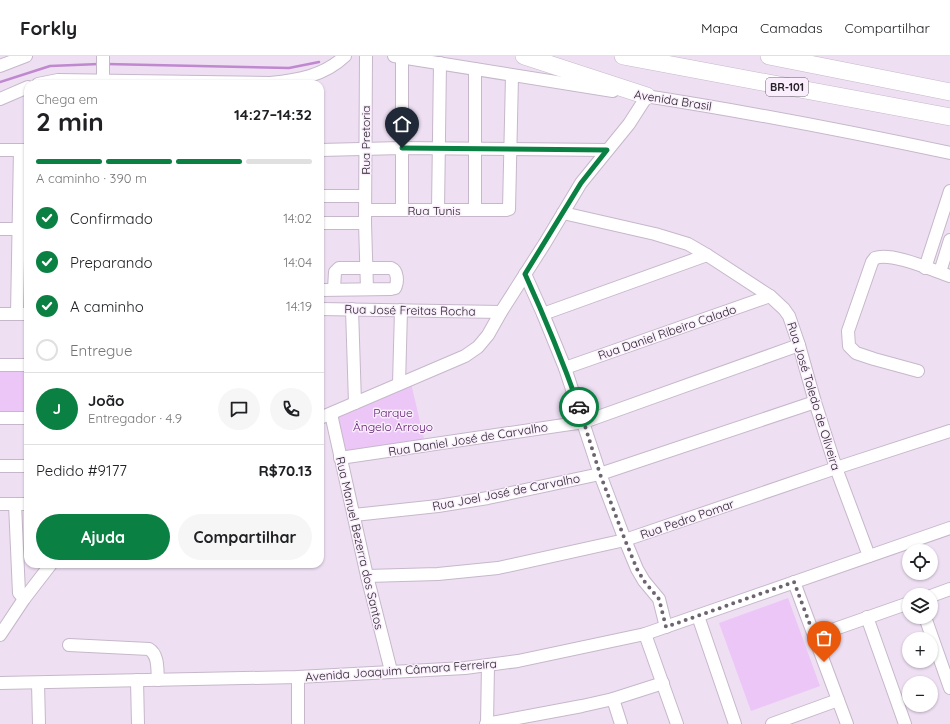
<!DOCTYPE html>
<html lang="pt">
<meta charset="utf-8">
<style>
:root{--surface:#fff;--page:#f6f6f6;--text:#202124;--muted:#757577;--line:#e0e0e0;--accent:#0b8043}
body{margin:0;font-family:Quicksand,sans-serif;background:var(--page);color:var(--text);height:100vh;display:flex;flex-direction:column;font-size:15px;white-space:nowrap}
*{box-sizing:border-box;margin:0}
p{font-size:13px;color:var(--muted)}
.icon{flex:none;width:22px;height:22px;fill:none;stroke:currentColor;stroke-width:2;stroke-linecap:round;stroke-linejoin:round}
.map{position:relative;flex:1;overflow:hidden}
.panel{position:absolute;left:24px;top:24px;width:300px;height:488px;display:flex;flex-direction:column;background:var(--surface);border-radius:12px;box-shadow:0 1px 3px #0004}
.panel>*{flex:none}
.fabs{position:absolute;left:902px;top:488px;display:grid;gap:8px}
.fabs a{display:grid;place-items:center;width:36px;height:36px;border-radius:50%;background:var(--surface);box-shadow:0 1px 3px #0004;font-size:20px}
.pin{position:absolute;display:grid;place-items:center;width:34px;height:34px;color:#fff;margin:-41px -17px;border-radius:50% 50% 50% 0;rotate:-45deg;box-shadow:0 0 4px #0007}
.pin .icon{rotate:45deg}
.courier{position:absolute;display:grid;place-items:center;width:40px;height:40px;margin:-20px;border:3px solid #0b8043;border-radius:50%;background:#fff;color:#222;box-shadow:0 1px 5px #0007}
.headline em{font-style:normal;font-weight:700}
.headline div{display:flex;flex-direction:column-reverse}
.headline{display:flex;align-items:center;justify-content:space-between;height:68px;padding:0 12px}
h1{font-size:26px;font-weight:700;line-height:30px}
.bar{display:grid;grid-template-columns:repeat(4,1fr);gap:6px 4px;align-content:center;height:48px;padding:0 12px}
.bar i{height:5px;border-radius:3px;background:var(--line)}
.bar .current{background:var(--accent)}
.bar p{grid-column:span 4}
.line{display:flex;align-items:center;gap:10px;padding:0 12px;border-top:1px solid var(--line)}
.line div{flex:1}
.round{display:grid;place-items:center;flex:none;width:42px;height:42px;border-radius:21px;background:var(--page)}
ol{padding:0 12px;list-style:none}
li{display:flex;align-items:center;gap:12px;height:44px}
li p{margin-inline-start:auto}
li .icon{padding:4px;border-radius:50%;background:var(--accent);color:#fff;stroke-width:4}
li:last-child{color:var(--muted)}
li i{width:22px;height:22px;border:2px solid var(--line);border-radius:50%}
.button{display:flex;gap:8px;margin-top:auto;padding:8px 12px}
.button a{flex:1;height:46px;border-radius:24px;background:var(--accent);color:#fff;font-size:16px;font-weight:700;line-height:46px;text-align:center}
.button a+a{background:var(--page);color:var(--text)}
header{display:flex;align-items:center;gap:24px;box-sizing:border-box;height:56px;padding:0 20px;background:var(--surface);border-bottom:1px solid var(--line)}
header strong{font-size:19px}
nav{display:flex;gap:22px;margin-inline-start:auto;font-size:14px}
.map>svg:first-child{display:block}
</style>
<header>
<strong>Forkly</strong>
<nav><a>Mapa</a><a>Camadas</a><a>Compartilhar</a></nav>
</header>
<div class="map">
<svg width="950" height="668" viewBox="0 0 950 668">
<rect width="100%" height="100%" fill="#eedff3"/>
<!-- green -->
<g fill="#ecc6f7">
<path d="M28,310v45h-28v-44z"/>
<path d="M411,327l13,56 -82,14 -7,-38z"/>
<path d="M788,542l32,88 -69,25 -32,-88z"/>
</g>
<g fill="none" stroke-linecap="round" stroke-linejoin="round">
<!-- stream -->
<g stroke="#bf88cf" stroke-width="2.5">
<path d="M106,8l183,4 30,-6"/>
<path d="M0,26l50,-16 49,-2"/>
</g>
<defs>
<g id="minor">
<path d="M103,0v28"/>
<path d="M366,0l-1,167 2,66"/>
<path d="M394,0l219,35"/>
<path d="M0,10l26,-10"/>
<path d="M38,28l20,-4 212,3c28,-3 54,-7 75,-27"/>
<path d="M639,39c104,16 208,36 311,58"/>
<path d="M0,43l28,-12"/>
<path d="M0,94h27"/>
<path d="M320,94l82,-2 205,2"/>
<path d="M320,140h45"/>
<path d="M365,154h141l3,-1 3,-133"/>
<path d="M402,154v-153"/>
<path d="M438,154l2,-147"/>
<path d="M475,154v-141"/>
<path d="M563,157l92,21 33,10 19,11 63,41 14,13 5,7 10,29 16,57 21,66 33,88"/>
<path d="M320,167h45"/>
<path d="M0,173h28"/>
<path d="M925,212l25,-77"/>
<path d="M940,216l10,-32"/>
<path d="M525,218l18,40 22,54 35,106 25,66 12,29 7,12 15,18 7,28"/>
<path d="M320,234l71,-1 4,-1c3,-6 3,-17 -4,-20h-52l-4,4 -1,17"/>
<path d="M320,253l181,3"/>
<path d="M352,253l3,94"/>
<path d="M0,258h28"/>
<path d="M17,258l3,-164"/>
<path d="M543,258l164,-59"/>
<path d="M0,309h28"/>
<path d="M565,312l205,-72"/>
<path d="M918,315l-44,-12 -18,-6 -7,-7 -1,-15 24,-69 3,-4c17,-6 57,12 75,18"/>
<path d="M399,328l2,-74"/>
<path d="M331,358l36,162 24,95"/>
<path d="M0,362h28"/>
<path d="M320,362l145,-62 13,-9 10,-12 13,-23 44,-69 36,-60 48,-59 18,-28"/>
<path d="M340,402l244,-36 215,-77"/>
<path d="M0,410h28"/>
<path d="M0,448h28"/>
<path d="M15,448l4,89 5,6"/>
<path d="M354,459l84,-9 50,-8 112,-24 215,-72"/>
<path d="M367,520l71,-2 60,-6 127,-28 211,-72 114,-37"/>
<path d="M794,526l53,142"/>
<path d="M931,540l19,-7"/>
<path d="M698,560l37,108"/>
<path d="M867,561l38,107"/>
<path d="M925,561l25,71"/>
<path d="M645,578l32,90"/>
<path d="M0,579l24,-36 27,-35"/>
<path d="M815,580l94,-33"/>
<path d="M69,589l80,4c10,6 8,21 9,31"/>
<path d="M298,621v47"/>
<path d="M137,624l1,44"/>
<path d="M0,627l298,-6 167,-9 53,-7 127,-27 305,-106"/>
<path d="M38,627l1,41"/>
<path d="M613,643l8,25"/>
<path d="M486,668l96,-18 31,-7 50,-16"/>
<path d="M487,668l1,-59"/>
<path d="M772,668l66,-24"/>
</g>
<g id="highway">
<path d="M524,0l123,40"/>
<path d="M623,0l327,61"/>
<path d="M769,0l181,36"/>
</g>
</defs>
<!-- minor casing -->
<use href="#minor" stroke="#c6b8ca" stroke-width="14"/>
<!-- highway casing -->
<use href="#highway" stroke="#c6b8ca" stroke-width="18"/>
<!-- minor -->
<use href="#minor" stroke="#fff" stroke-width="12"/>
<!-- highway -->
<use href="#highway" stroke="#fff" stroke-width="17"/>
</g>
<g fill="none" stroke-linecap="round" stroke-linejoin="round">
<!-- done -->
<path stroke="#6d6470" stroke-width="4" stroke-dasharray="0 7.2" d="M579,351l21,67 25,66 12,29 7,12 15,18 7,28 128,-45 30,80"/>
<!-- route -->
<path stroke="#0b8043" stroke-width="5" d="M402,92l205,2 -26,33 -56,91c20,44 38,88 54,133"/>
</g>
<g text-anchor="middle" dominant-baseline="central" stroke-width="3" stroke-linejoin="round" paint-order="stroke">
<!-- shield labels -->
<rect fill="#faeefd" stroke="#665f69" stroke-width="1" x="766" y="22" width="42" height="18" rx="3"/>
<g font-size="11" font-weight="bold" fill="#272229">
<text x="787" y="31">BR-101</text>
</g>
<!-- street labels -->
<g font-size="12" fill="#272229" stroke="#faeefd">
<text transform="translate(673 44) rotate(9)">Avenida Brasil</text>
<text transform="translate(365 84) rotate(-90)">Rua Pretoria</text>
<text x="434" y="154">Rua Tunis</text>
<text transform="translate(410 254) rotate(1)">Rua José Freitas Rocha</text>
<text transform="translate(667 276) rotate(-19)">Rua Daniel Ribeiro Calado</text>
<text transform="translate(814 340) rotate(73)">Rua José Toledo de Oliveira</text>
<text transform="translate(468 383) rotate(-9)">Rua Daniel José de Carvalho</text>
<text transform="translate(506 436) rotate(-11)">Rua Joel José de Carvalho</text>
<text transform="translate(687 463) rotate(-19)">Rua Pedro Pomar</text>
<text transform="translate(360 487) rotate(77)">Rua Manuel Bezerra dos Santos</text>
<text transform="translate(401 614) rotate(-4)">Avenida Joaquim Câmara Ferreira</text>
</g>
<!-- park labels -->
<g font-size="12" fill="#5b176d" stroke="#faeefd">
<text x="393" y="356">Parque<tspan x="393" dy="14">Ângelo Arroyo</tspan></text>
</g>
</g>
</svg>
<div class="fabs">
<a><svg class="icon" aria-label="locate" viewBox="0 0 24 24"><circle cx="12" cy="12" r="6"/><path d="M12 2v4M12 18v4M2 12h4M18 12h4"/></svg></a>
<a><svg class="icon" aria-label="layers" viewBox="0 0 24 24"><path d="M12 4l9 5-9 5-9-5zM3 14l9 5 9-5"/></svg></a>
<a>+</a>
<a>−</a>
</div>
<div class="pin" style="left:824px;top:606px;background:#ea580c"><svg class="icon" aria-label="bag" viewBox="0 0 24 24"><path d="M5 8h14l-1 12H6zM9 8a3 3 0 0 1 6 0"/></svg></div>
<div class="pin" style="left:402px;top:92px;background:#1f2937"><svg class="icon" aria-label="home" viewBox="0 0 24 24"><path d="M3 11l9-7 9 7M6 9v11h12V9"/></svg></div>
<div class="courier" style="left:579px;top:351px"><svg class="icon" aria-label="car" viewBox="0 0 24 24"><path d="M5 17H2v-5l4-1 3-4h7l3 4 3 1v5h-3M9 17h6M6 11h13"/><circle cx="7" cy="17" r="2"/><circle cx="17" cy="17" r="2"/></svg></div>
<section class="panel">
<div class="headline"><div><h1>2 min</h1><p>Chega em</p></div><em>14:27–14:32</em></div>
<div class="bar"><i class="current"></i><i class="current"></i><i class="current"></i><i></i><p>A caminho · 390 m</p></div>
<ol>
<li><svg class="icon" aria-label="check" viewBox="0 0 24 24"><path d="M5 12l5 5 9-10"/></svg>Confirmado<p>14:02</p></li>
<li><svg class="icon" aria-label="check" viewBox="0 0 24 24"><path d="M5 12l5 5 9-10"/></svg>Preparando<p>14:04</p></li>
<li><svg class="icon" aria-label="check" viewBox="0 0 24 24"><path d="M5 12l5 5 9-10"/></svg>A caminho<p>14:19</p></li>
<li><i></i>Entregue</li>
</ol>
<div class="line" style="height:72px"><b class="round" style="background:var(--accent);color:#fff">J</b><div><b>João</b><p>Entregador · 4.9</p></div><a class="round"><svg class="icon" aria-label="chat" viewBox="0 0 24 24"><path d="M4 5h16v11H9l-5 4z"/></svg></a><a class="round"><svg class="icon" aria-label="phone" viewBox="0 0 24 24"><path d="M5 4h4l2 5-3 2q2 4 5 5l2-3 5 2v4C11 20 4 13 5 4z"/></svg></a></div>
<div class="line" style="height:52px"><div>Pedido #9177</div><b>R$70.13</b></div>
<div class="button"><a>Ajuda</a><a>Compartilhar</a></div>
</section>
</div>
